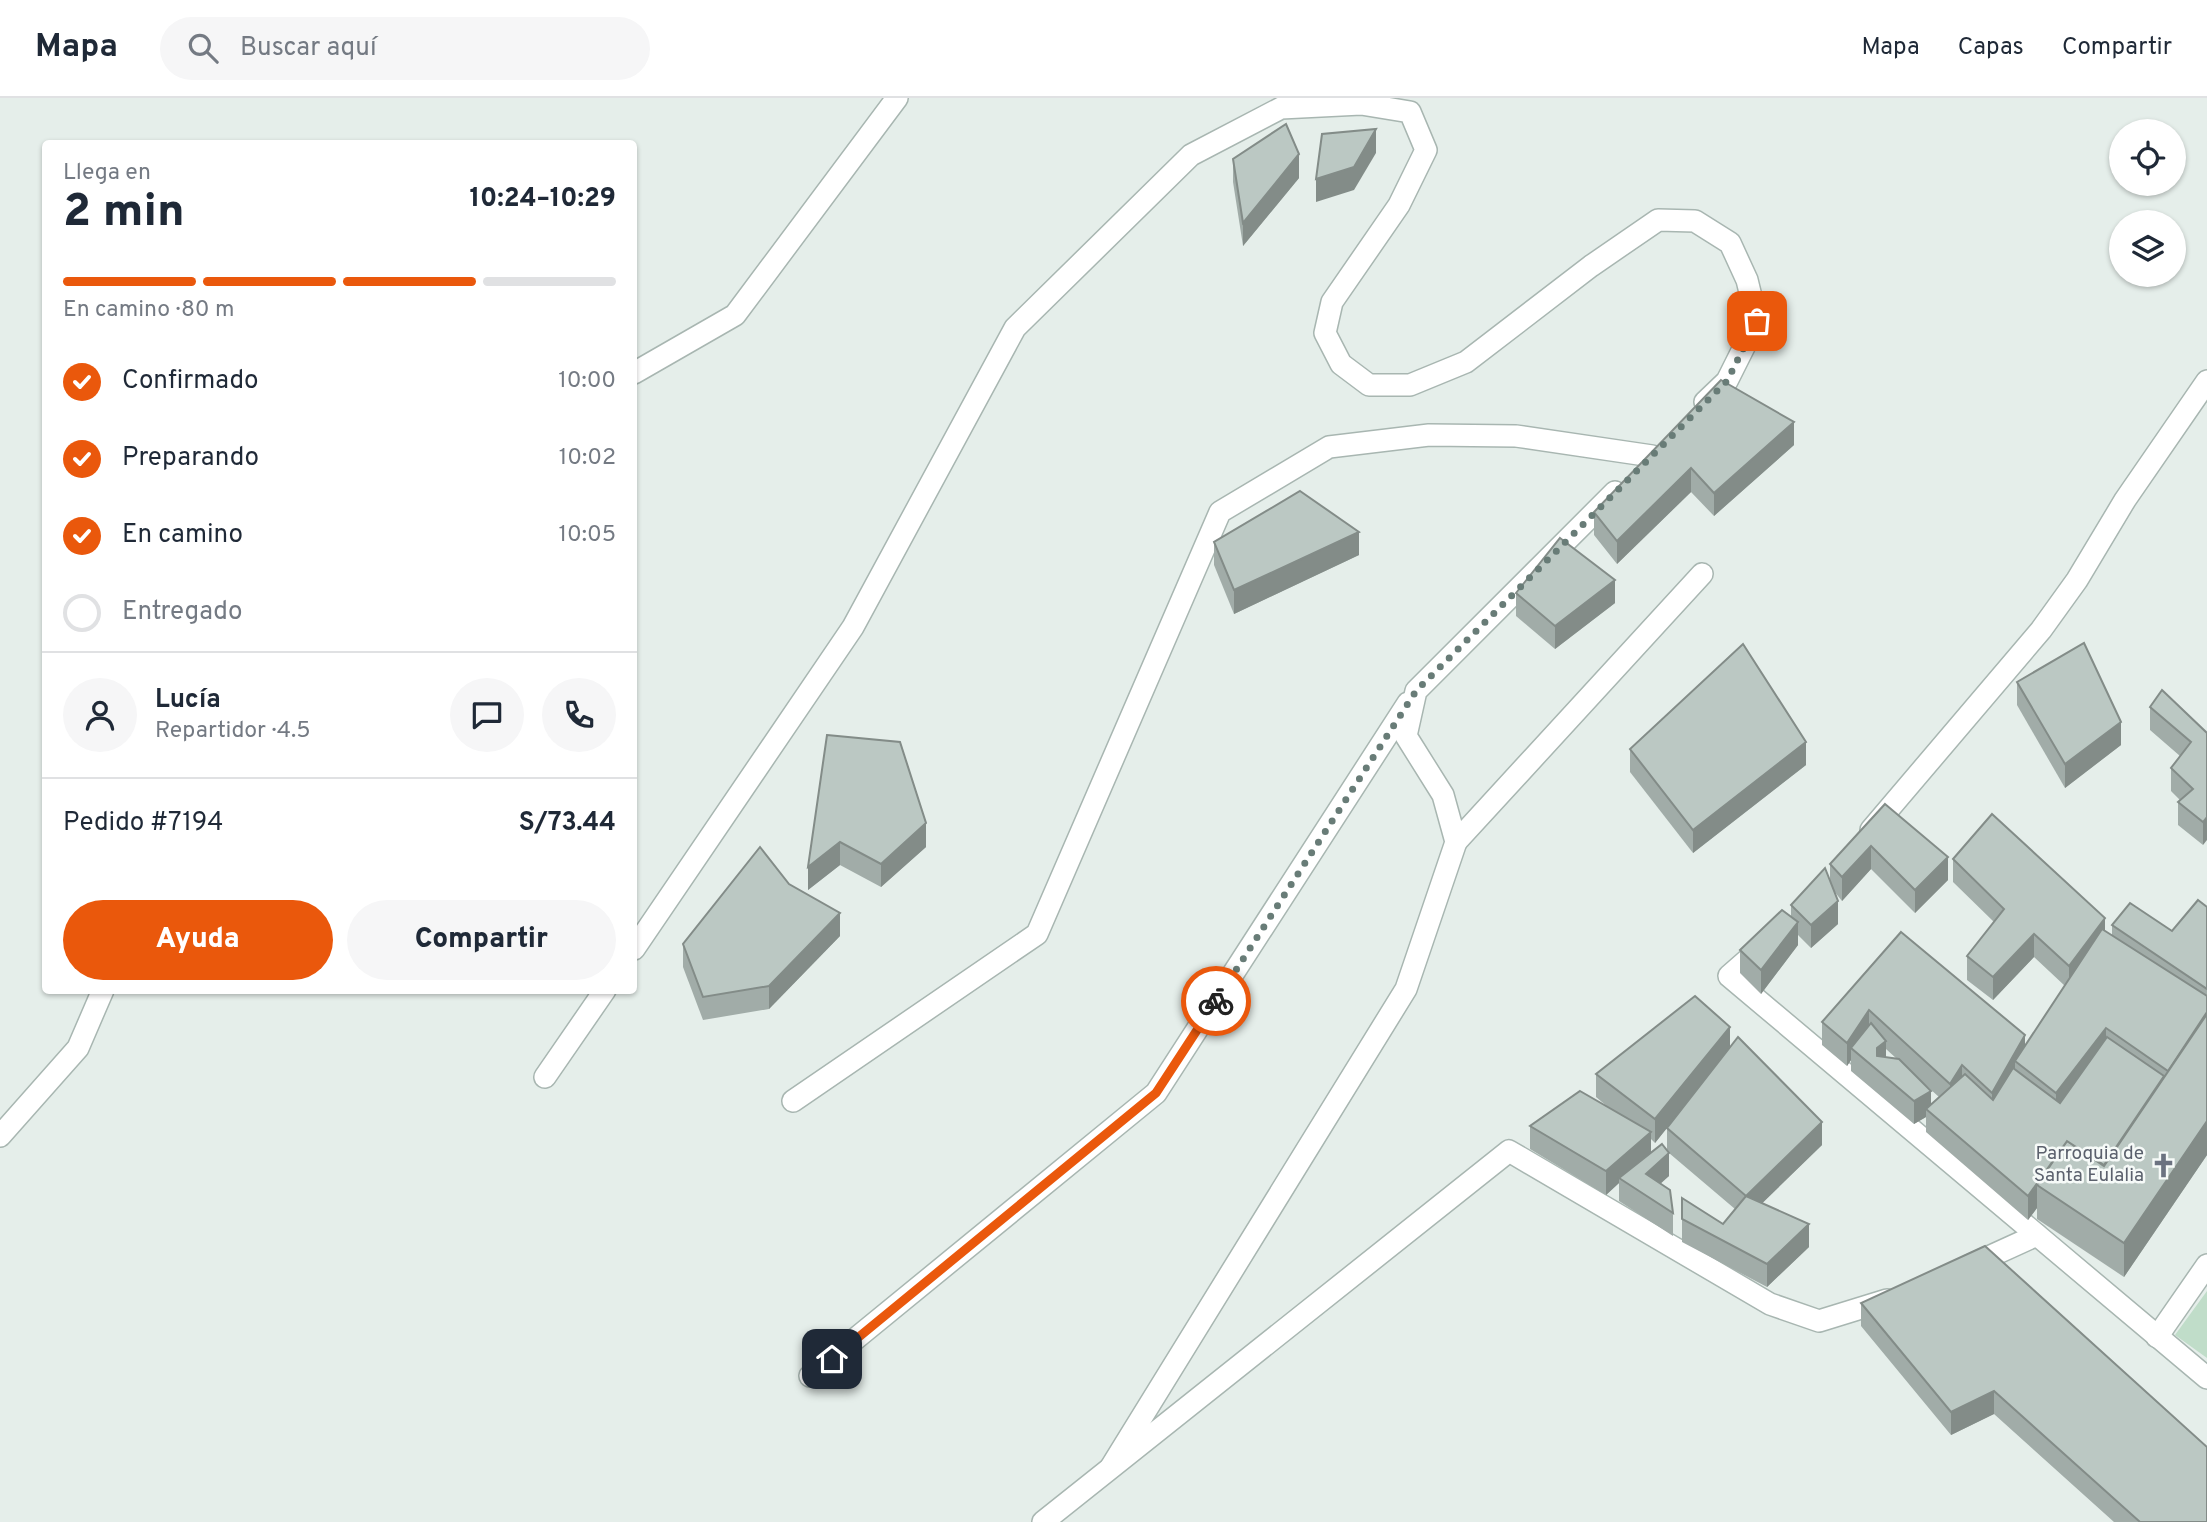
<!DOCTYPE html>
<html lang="es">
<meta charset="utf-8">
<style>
:root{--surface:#fff;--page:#f6f6f7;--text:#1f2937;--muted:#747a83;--line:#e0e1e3;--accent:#ea580c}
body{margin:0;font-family:Overpass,sans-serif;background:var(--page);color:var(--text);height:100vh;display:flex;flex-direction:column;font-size:26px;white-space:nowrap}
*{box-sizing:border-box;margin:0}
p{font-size:23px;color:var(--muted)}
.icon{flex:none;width:38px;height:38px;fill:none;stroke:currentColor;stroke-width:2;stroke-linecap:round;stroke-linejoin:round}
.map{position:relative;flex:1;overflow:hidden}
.drawer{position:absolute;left:42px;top:42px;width:595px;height:854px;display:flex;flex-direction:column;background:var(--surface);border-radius:7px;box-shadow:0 2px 5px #0004}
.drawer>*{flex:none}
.tools{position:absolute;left:2109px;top:21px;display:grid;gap:14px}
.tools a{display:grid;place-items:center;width:77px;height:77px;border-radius:50%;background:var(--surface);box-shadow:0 2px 5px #0004;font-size:35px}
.pin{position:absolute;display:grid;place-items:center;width:60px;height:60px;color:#fff;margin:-30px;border-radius:14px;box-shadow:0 4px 10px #0006}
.courier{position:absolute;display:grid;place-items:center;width:70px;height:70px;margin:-35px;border:5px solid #ea580c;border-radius:50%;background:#fff;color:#222;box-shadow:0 2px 9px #0007}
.summary em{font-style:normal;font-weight:800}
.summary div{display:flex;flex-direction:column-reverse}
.summary{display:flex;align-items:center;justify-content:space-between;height:119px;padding:0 21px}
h1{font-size:46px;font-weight:800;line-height:52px}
.bar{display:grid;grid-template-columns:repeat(4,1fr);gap:10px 7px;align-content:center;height:84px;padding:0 21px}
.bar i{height:9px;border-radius:5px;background:var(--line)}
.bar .selected{background:var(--accent)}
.bar p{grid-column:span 4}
.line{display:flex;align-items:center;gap:18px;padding:0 21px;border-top:2px solid var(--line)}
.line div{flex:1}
.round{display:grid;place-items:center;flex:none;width:74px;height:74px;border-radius:37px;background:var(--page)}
ol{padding:0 21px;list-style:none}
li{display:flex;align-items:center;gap:21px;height:77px}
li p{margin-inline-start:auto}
li .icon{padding:7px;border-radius:50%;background:var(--accent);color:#fff;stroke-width:4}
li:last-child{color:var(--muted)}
li i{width:38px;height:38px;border:4px solid var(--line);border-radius:50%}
.cta{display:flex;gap:14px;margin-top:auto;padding:14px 21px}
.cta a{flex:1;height:80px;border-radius:42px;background:var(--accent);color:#fff;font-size:28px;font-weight:800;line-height:80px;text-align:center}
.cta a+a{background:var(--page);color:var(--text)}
header{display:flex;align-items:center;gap:42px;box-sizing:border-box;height:98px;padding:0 35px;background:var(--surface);border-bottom:2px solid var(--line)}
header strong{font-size:33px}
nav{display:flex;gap:38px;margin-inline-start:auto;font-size:24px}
.search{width:490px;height:63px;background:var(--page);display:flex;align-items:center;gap:18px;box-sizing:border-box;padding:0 24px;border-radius:38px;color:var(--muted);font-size:26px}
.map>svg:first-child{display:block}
</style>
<header>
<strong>Mapa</strong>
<div class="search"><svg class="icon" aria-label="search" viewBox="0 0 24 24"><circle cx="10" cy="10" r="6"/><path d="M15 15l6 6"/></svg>Buscar aquí</div>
<nav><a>Mapa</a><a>Capas</a><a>Compartir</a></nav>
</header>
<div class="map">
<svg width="2207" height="1424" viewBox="0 0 2207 1424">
<rect width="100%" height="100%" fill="#e5eeea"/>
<!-- green -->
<path fill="#c0ddc9" d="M2207,1193v67l-32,-23z"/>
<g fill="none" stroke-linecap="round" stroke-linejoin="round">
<defs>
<g id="street">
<path d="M634,275l101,-58 162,-217"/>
<path d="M1871,732l170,-200 36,-50 48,-80 82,-119"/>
<path d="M1456,744l246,-268"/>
<path d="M1761,850l-32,28 478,402"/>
<path d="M634,851l219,-322 162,-299 176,-173 90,-47 80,-4 49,8 16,38 -27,55 -67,97 -7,31 16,31 28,21h41l56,-23 125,-96 67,-46 37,1 35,22 17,37 10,41 -30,60 -22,21"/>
<path d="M545,979l60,-87"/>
<path d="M793,1003l244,-167 183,-422 109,-65 100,-12 87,1 136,20"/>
<path d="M0,1038l78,-88 25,-58"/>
<path d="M1969,1168l68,-31"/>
<path d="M2157,1239l50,-72"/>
<path d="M810,1278l346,-283 252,-390"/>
<path d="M1111,1369l295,-478 50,-147 -13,-47 -37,-59 10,-45 199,-199"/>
<path d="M1043,1424l466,-371 261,153 49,17 68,-21"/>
</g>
</defs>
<!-- street casing -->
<use href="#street" stroke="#a8b6b1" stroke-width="24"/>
<!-- street -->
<use href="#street" stroke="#fff" stroke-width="21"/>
</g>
<!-- wall -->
<g fill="#a1aca8" fill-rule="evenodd">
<path d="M1233,61l66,19 -56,68 -10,-64z"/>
<path d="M1721,282l73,65 -80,71 -23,-24 -74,72 -23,-29v-23z"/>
<path d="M1214,444l145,13 -125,59 -20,-49z"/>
<path d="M1516,495l99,10 -60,46 -39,-33z"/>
<path d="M2017,584l104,63 -56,43 -48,-83z"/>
<path d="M2150,609l57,26 -4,112 -25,-20v-23l2,-2 -9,-9v-23l9,-12 -30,-26z"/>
<path d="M827,637l99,112 -45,40 -41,-22 -32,25z"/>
<path d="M1630,651l176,16 -113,88 -63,-81z"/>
<path d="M1885,706l63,76 -33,33 -44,-44 -29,32 -8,-10 4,33 -27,24 -13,-13v10l-37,49 -21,-21v-23l51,-34v-11l39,-23v-18z"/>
<path d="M1953,761l152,72 7,5v-11l60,6 35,-24v248l-83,122 -87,-58v-11l-9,12 -102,-88v-15l-12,7 -63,-53v-11l-4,6 -25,-21v-23l79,-90 124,115 40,-61 -31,-29 -41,43 -26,-20v-24l27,-34 -41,-40zM1886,951l11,10 -11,-1zM1919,981l20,18 -8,8z"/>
<path d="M789,786l51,52 -71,73 -66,11 -20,-53v-23z"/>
<path d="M1730,949l92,98 -60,58 47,44 -42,40 -85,-45v-44l41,26 12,-15 -66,-56v23l-9,7 13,30v23l-54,-35v-18l-13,12 -76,-46v-23l78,-19 -12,-10v-23zM1671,1024l-4,6v22l-16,3v-14l4,4z"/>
<path d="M1861,1205l346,219h-93l-120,-108 -43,21 -90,-109z"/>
</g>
<!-- shaded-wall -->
<g fill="#838c88">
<path d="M1376,31v24l-22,37 -38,12v-23z"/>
<path d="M1299,56v24l-56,68v-23z"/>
<path d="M1794,324v23l-80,71v-23z"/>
<path d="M1691,370v24l-74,72v-23z"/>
<path d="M1359,434v23l-125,59v-24z"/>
<path d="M1615,482v23l-60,46v-23z"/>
<path d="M2121,624v23l-56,43v-24z"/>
<path d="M1806,644v23l-113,88v-23z"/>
<path d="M2207,719v23l-4,5v-23z"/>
<path d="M926,725v24l-45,40v-23z"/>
<path d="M840,744v23l-32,25v-23z"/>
<path d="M1871,748v23l-29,32v-24z"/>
<path d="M1948,759v23l-33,33v-23z"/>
<path d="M1838,803v23l-27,24v-23z"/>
<path d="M840,815v23l-71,73v-23z"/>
<path d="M2105,820v24l-36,47v-23z"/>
<path d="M1798,824v23l-37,49v-24z"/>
<path d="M2034,836v23l-41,43v-23z"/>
<path d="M1869,912v23l-18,15v12l-4,6v-23z"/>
<path d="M1730,929v23l-75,93v-24z"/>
<path d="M2106,930v23l-50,65v-23z"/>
<path d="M2025,937v23l-10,3v14l-23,41v-23z"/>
<path d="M1886,943v23l-9,7v-23z"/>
<path d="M1962,967v23l-12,19v-23z"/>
<path d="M1931,993v22l-5,-4v8l-12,7v-23z"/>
<path d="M2207,1023v34l-83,122v-34z"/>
<path d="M1822,1024v23l-76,74v-23z"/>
<path d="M1651,1034v23l-32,23v5l-13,12v-24z"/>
<path d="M1669,1055v23l-23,21v-23z"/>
<path d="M2037,1087v23l-9,12v-24z"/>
<path d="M1809,1126v23l-42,40v-23z"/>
<path d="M1994,1293v23l-43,21v-23z"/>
</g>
<!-- building -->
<g fill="#bbc8c3" stroke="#838c88" stroke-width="2">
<path d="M1286,26l13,30 -56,69 -10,-64z"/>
<path d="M1376,31l-22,38 -38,12 6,-45z"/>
<path d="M1721,282l73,42 -80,71 -23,-25 -74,73 -23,-29z"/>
<path d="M1300,393l59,41 -125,58 -20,-48z"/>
<path d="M1560,440l55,42 -60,46 -39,-33z"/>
<path d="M2084,545l37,79 -56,42 -48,-82z"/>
<path d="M1743,546l63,98 -113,88 -63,-81z"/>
<path d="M2162,592l45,43v84l-4,5 -25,-20 15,-13 -22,-21 20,-26 -41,-35z"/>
<path d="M827,637l73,7 26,81 -45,41 -41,-22 -32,25z"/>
<path d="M1885,706l63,53 -33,33 -44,-44 -29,31 -12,-13z"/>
<path d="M1992,716l113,104 -36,48 -35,-32 -41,43 -26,-21 37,-47 -51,-50z"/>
<path d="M760,749l29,37 51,29 -71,73 -66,11 -20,-53z"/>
<path d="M1825,770l13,33 -27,24 -20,-20z"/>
<path d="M2198,802l9,7v82l-95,-64 18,-22 42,28z"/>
<path d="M1782,812l16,12 -37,48 -21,-20z"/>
<path d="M2102,831l105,67v16l-39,59 -62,-43 -50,65 -41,-32z"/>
<path d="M1901,834l124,103 -33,58 -30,-28 -12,19 -81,-74 -22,33 -25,-21z"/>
<path d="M1695,898l35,31 -75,92 -59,-45z"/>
<path d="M2207,916v107l-83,122 -87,-58 30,-44 37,25z"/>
<path d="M1871,925l15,18 -9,7v8l22,3 32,32 -17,10 -63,-53z"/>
<path d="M1738,939l84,85 -76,74 -79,-68z"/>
<path d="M2107,939l57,39 -60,89 -37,-24 -39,55 -102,-87 39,-35 28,26 20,-32 47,35z"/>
<path d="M1580,993l71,41 -45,39 -76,-45z"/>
<path d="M1662,1046l7,9 -23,21 24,16 3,23 -54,-35z"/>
<path d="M1746,1098l63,28 -42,40 -85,-45v-21l41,26z"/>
<path d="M1985,1148l222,201v75h-67l-146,-131 -43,21 -90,-109z"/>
</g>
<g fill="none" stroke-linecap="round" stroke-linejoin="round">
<!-- done -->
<path stroke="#687c77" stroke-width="7" stroke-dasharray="0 12.6" d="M1216,903l200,-310 311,-310 30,-60"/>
<!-- route -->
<path stroke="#ea580c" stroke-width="9" d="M832,1261l324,-266 60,-92"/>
</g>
<!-- icons -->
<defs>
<symbol id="church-bare" viewBox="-9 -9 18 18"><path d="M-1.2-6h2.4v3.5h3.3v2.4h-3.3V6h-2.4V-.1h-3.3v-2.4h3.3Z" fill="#6b7280" stroke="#f6faf8" stroke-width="2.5" paint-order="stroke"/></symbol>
</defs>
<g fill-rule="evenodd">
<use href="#church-bare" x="2146" y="1050" width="35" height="35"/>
</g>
<g text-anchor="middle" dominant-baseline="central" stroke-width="5" stroke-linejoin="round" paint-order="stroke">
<!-- worship labels -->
<g font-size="19" fill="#5b616d" stroke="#f6faf8" text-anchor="end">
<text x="2144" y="1056">Parroquia de<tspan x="2144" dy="22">Santa Eulalia</tspan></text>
</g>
</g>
</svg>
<div class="tools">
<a><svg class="icon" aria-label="locate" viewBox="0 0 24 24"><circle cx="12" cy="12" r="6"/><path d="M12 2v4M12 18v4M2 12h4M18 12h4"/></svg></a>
<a><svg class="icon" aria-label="layers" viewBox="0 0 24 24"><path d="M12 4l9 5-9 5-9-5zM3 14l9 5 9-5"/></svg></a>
</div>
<div class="pin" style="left:1757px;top:223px;background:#ea580c"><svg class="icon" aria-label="bag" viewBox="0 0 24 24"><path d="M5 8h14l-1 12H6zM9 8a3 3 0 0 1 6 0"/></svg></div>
<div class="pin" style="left:832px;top:1261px;background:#1f2937"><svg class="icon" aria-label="home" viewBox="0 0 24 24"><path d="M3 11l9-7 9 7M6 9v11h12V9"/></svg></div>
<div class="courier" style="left:1216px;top:903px"><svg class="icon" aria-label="bike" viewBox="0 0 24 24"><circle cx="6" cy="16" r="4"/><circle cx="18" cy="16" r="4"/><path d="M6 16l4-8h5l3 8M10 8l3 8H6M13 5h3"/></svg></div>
<section class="drawer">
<div class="summary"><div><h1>2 min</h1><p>Llega en</p></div><em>10:24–10:29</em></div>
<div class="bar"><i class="selected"></i><i class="selected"></i><i class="selected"></i><i></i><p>En camino · 80 m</p></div>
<ol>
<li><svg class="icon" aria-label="check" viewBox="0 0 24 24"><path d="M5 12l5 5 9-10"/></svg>Confirmado<p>10:00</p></li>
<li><svg class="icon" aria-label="check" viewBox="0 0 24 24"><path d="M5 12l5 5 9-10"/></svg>Preparando<p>10:02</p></li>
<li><svg class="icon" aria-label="check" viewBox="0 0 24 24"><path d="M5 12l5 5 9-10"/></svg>En camino<p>10:05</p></li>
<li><i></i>Entregado</li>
</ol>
<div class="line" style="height:126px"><a class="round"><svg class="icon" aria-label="person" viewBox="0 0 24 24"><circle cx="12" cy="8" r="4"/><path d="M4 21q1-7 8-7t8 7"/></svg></a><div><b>Lucía</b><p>Repartidor · 4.5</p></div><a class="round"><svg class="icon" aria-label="chat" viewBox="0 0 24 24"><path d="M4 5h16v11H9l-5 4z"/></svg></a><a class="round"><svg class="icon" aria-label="phone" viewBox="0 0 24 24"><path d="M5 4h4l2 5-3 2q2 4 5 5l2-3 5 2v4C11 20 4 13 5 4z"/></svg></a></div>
<div class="line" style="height:91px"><div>Pedido #7194</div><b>S/73.44</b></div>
<div class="cta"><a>Ayuda</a><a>Compartir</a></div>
</section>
</div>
